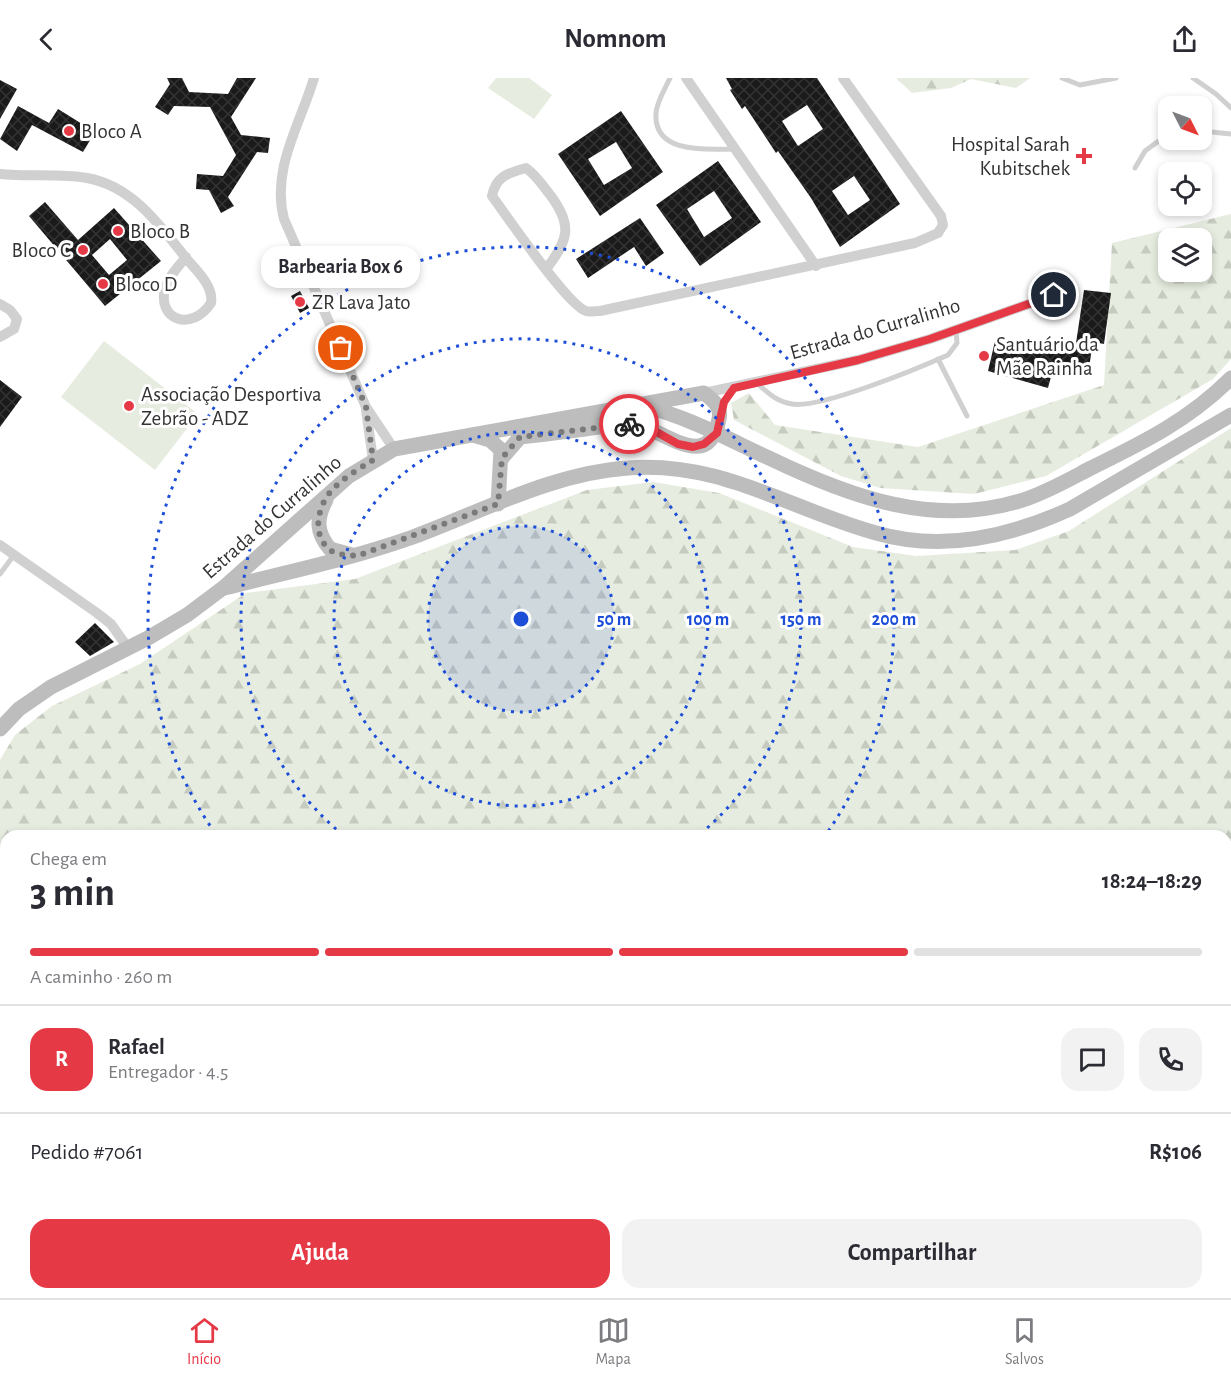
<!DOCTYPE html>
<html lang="pt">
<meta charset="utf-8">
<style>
:root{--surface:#fff;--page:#f2f2f3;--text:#2b2b33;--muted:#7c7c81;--line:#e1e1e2;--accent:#e63946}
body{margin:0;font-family:"Alegreya Sans",sans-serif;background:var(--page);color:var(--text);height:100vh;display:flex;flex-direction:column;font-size:22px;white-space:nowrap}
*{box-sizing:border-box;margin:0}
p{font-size:20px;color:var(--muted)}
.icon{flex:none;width:33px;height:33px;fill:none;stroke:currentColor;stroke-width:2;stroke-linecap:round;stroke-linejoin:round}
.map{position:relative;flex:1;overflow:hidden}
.panel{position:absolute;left:0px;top:752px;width:1232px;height:470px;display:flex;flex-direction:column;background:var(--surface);border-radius:18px 18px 0 0;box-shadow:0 3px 9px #0003}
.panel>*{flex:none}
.needle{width:39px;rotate:132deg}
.controls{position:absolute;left:1158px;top:18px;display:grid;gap:12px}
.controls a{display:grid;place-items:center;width:54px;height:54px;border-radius:12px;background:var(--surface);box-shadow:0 3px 9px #0003;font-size:30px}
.pin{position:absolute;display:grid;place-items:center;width:51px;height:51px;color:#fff;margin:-26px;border:3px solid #fff;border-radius:50%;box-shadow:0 2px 6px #0007}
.courier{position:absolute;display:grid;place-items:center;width:60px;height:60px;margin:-30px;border:4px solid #e63946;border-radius:50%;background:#fff;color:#222;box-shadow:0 2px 8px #0007}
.bubble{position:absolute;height:42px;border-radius:18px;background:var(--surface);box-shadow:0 3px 9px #0003;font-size:20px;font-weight:700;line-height:42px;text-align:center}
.head em{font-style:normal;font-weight:700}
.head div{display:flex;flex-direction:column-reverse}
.head{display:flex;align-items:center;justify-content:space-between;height:102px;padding:0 30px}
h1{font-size:39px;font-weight:700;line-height:45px}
.bar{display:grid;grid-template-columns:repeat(4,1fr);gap:9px 6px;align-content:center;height:72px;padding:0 30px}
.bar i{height:8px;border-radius:4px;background:var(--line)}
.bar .active{background:var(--accent)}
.bar p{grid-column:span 4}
.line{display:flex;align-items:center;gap:15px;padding:0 30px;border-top:2px solid var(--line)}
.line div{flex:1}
.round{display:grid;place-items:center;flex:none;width:63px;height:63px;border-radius:18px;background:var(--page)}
.cta{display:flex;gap:12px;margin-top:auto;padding:12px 30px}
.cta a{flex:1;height:69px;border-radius:18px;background:var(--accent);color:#fff;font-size:24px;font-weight:700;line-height:69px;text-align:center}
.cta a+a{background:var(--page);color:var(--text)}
header{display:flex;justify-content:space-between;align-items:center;height:78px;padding:0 30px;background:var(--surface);font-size:27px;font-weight:700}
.menu{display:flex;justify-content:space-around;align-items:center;height:84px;border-top:2px solid var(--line);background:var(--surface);font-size:16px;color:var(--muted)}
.menu a{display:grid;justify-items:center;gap:3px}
.menu .active{color:var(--accent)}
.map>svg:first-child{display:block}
</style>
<header><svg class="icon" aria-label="back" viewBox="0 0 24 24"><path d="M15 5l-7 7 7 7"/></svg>Nomnom<svg class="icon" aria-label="share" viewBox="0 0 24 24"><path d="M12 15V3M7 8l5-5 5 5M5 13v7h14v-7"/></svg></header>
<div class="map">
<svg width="1231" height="1220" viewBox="0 0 1231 1220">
<defs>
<pattern id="forest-firs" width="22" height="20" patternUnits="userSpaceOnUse" patternTransform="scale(1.5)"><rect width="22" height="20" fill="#e6ecdf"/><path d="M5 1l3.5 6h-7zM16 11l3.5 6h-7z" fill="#c6cbc0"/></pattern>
<pattern id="building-cross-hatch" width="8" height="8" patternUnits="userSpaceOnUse" patternTransform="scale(1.5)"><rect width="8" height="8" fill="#1a1a1a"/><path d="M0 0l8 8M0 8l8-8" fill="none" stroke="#333"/></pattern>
</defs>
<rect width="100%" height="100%" fill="#fff"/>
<!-- forest -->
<g fill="url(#forest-firs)" fill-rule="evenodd">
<path d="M896,0h134l-14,10 -45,-9 -20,9 -39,5z"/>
<path d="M1231,136v145l-18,20 -167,97 -72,18 -94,-6 -39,-12 -107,-56 -3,-17 18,-10 26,32 143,22 186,-62 8,-142zM1168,160h34v34h-34z"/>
<path d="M1231,350v870h-902l-1,-5h898v-457h-1220v26l-6,-2v-100l15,-25 37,-29 88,-42 106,-71 109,-14 232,-89 66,-8 66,11 134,54 63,9 99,-6 54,-19z"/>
</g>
<!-- park -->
<g fill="#e6ecdf">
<path d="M496,0h33l23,17 -18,24 -46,-31z"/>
<path d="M104,263l94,73 -43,56 -94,-73z"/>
</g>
<!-- building -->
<g fill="url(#building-cross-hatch)" fill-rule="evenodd">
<path d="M167,0h15l7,14 39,2 9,-16h19l-25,39 10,18 29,3 -2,15 -11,-1 -29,45 6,9 -13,7 -12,-23 -13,-1 1,-15 26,2 13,-21 -26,-48 -36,-1 -6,9 -13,-8 15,-23z"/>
<path d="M726,0h91l83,126 -60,43 -29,-49 -33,-47 -2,2 -31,-47 -3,3 -12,-19 2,-1zM807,27l16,24 -25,17 -16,-25zM854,98l16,24 -22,15 -16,-24z"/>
<path d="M0,2l17,9 -17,30z"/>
<path d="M18,28l31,17 9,-14 37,23 -12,20 -51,-27 -15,26 -17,-12z"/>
<path d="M621,33l42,61 -63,44 -42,-62zM616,64l16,26 -28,17 -16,-26z"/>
<path d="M718,83l43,61 -61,44 -44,-61zM714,113l18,27 -28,19 -17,-28z"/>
<path d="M45,124l33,38 36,-32 47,53 -56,45 -76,-90zM110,161l17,21 -18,15 -17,-20z"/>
<path d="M640,140l24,35 -18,13 -12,-19 -46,31 -12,-19z"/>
<path d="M1084,212l27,3 -7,51 -11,-2 -5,32 -35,-5 -5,19 -60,-17 8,-34 63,16 1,-6 6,1 1,-6 9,1z"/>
<path d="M300,213l9,17 -9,5 -9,-17z"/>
<path d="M0,302l22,17 -22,30z"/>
<path d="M95,545l19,19 -24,14 -15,-14z"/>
</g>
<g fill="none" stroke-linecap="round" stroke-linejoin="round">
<!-- lane -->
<g stroke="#d0d0d0" stroke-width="5">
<path d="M670,0c-5,11 -13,23 -14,35 -3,42 52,36 78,36"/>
<path d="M1062,0l18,7 36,-7"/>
<path d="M1193,0l23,16 15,14"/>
<path d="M1202,53l29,3"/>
<path d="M1135,90l10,-17 23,-17"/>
<path d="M938,281l29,57"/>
<path d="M757,305c11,10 20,19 35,21 28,5 127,-36 156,-49l9,-12 -1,-13"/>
<path d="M0,496l14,-19"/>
<path d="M1096,1220l2,-5"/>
</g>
<!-- street -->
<g stroke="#d0d0d0" stroke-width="10">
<path d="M314,0c-14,47 -43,91 -30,141l82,188 28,42"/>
<path d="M686,0l130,188"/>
<path d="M0,96c29,3 59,-1 87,4 45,8 72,46 98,79 11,13 29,29 26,46 -20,30 -54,16 -46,-14 3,-12 13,-22 21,-32"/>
<path d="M547,190c21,-28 26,-42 4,-72 -8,-10 -14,-20 -25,-28 -18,5 -30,8 -34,28 15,20 75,109 94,115 3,1 9,0 14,0l315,-68 23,-10 5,-8 -2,-9 -98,-138"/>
<path d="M0,226l10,6 7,9 -3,10 -14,8"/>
<path d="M704,315l154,-33 72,-21 124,-44"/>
<path d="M366,332l7,50"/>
<path d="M0,467l97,68 14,11 17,24"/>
<path d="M0,1138l6,-1"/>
<path d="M310,1215l1,5"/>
</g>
<!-- secondary -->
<g stroke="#bdbdbd" stroke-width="15">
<path d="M644,328c44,11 84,33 125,52 81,39 167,71 257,41 23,-8 44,-20 65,-31 53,-26 98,-48 140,-90"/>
<path d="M473,357l17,5 11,10 -3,54"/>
<path d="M326,422c-10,19 -10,32 4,49l22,6"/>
<path d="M224,510c64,-16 127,-29 189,-51 70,-26 140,-64 215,-69 94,-7 161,41 248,65 66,19 133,4 194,-24l161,-94"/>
<path d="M0,651l19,-20 32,-22 97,-49 39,-23 36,-27 126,-112 45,-27 310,-56c9,7 18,14 15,26 -11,58 -59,6 -89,4 -10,0 -22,3 -32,4 -26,4 -52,7 -78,10l-18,21"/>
<path d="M0,916l6,17"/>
<path d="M0,1071l6,-10"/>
</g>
</g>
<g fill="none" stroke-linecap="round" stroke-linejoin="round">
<!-- done -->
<path stroke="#7a7a7a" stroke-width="6" stroke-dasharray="0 10.8" d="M341,270l25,59 7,53c-14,9 -30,18 -42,31 -13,15 -20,44 -1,59 7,5 18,5 27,6l141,-52 4,-46 18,-21 109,-13"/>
<!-- route -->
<path stroke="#e63946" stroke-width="8" d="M629,346l24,6 25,14 15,3 11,-3 13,-11 7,-31 10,-14 124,-28 72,-21 124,-44"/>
</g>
<!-- distance rings -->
<circle cx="521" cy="541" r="93" fill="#1d4ed8" fill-opacity=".12"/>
<g fill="none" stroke="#1d4ed8" stroke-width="3" stroke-dasharray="3 6">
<circle cx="521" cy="541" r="93"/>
<circle cx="521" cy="541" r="187"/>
<path d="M343 757A280 280 0 1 1 699 757"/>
<path d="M215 755A373 373 0 1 1 827 755"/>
</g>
<!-- markers -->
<g fill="#e63946" stroke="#fff" stroke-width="2">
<circle cx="69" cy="53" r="6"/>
<path d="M1081 69h6v6h6v6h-6v6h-6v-6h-6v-6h6z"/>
<circle cx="118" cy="153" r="6"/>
<circle cx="83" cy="172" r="6"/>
<circle cx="103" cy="206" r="6"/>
<circle cx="300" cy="224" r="6"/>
<circle cx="984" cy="278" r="6"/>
<circle cx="129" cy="328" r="6"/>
</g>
<g text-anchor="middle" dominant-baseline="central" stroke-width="6" stroke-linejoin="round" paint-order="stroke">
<!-- poi labels -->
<g font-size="21" fill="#333" stroke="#fff" text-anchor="start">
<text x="81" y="53">Bloco A</text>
<text x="1070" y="66" text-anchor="end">Hospital Sarah<tspan x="1070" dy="24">Kubitschek</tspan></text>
<text x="130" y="153">Bloco B</text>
<text x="71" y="172" text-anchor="end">Bloco C</text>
<text x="115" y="206">Bloco D</text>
<text x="312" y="224">ZR Lava Jato</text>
<text x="996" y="266">Santuário da<tspan x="996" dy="24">Mãe Rainha</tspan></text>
<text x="141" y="316">Associação Desportiva<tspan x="141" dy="24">Zebrão - ADZ</tspan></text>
</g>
<!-- street labels -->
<g font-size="21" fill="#333" stroke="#fff">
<text transform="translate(875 251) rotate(-16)">Estrada do Curralinho</text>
<text transform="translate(272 439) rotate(-41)">Estrada do Curralinho</text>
</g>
</g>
<circle cx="521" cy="541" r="9" fill="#1d4ed8" stroke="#fff" stroke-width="3"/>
<g font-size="18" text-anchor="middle" font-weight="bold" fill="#1d4ed8" stroke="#fff" stroke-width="6" stroke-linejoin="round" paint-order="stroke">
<text x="614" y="547">50 m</text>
<text x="708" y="547">100 m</text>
<text x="801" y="547">150 m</text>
<text x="894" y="547">200 m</text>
</g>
</svg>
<div class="controls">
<a><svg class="needle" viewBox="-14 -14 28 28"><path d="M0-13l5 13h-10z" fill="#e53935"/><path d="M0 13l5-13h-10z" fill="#7c7c81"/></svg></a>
<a><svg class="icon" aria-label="locate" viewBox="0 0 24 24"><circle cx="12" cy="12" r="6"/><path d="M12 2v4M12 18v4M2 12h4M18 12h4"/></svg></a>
<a><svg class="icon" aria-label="layers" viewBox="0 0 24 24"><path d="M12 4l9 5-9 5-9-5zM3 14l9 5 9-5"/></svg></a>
</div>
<div class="pin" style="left:341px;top:270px;background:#ea580c"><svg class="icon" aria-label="bag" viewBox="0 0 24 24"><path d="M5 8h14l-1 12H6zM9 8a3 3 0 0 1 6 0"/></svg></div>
<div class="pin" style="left:1054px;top:217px;background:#1f2937"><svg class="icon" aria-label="home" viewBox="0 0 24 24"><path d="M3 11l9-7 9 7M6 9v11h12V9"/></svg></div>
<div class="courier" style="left:629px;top:346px"><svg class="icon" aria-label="bike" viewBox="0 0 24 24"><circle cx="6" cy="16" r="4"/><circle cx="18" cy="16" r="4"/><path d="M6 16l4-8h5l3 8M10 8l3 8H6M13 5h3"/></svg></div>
<div class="bubble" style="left:261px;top:168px;width:159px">Barbearia Box 6</div>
<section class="panel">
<div class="head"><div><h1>3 min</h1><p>Chega em</p></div><em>18:24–18:29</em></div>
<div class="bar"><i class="active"></i><i class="active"></i><i class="active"></i><i></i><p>A caminho · 260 m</p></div>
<div class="line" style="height:108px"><b class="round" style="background:var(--accent);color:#fff">R</b><div><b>Rafael</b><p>Entregador · 4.5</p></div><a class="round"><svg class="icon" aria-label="chat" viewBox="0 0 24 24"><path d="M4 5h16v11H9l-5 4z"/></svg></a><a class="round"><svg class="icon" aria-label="phone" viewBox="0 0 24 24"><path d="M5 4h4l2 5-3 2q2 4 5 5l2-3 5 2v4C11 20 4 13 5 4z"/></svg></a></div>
<div class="line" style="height:78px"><div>Pedido #7061</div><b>R$106</b></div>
<div class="cta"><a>Ajuda</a><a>Compartilhar</a></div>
</section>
</div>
<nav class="menu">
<a class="active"><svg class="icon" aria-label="home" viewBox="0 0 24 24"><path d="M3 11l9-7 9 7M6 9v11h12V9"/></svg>Início</a>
<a><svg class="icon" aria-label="map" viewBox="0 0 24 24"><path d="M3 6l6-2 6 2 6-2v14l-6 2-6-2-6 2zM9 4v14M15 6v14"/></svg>Mapa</a>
<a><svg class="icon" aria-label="saved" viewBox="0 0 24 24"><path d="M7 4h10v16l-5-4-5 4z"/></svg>Salvos</a>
</nav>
